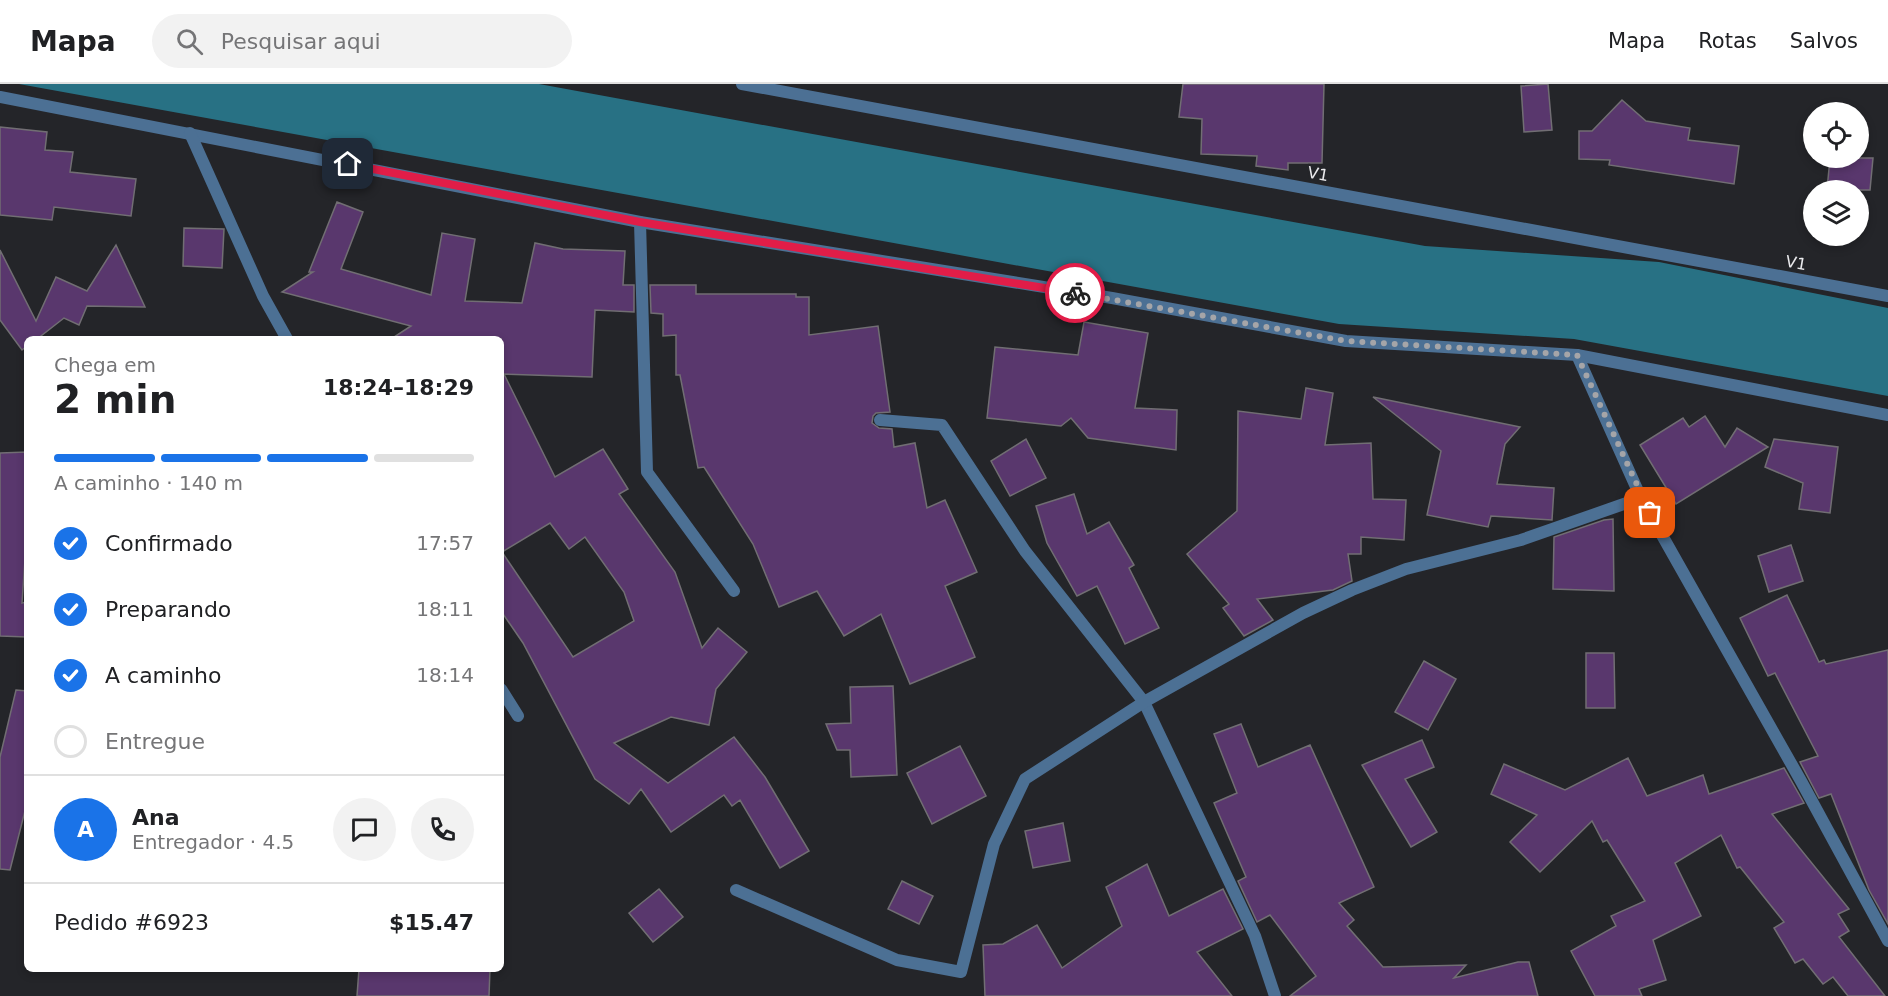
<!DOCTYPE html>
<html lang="pt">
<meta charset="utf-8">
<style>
:root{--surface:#fff;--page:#f2f2f2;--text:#202124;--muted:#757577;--line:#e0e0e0;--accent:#1a73e8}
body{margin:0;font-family:"DejaVu Sans",sans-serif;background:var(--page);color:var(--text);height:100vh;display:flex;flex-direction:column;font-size:22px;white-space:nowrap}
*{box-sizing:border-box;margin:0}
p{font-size:20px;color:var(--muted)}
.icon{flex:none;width:33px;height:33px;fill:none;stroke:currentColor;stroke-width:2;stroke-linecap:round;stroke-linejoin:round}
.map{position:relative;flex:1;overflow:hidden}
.side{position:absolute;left:24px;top:252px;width:480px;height:636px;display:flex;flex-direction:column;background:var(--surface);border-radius:9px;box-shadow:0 3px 9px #0003}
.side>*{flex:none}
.fabs{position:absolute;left:1803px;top:18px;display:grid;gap:12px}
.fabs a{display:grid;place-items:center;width:66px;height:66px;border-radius:50%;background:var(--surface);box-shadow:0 3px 9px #0003;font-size:30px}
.pin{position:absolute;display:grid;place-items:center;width:51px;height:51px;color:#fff;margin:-26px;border-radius:12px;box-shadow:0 3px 9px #0006}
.courier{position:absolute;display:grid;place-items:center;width:60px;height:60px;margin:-30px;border:4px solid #e11d48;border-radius:50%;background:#fff;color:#222;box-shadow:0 2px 8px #0007}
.summary em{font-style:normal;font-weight:800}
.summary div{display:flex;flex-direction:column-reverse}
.summary{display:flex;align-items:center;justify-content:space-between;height:102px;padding:0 30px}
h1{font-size:39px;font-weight:800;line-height:45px}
.bar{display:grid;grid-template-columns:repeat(4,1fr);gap:9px 6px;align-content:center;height:72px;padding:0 30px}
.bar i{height:8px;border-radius:4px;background:var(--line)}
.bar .selected{background:var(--accent)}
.bar p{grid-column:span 4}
.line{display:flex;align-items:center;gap:15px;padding:0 30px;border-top:2px solid var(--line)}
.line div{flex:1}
.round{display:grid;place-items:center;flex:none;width:63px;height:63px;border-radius:32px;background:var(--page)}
ol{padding:0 30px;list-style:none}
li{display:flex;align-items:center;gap:18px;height:66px}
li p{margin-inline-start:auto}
li .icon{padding:6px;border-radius:50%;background:var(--accent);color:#fff;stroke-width:4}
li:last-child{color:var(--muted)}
li i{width:33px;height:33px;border:3px solid var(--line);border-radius:50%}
header{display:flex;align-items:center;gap:36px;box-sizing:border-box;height:84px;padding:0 30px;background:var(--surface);border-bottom:2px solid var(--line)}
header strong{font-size:28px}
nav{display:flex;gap:33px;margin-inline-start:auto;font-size:21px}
.search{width:420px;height:54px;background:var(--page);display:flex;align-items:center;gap:15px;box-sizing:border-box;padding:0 21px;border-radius:33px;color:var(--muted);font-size:22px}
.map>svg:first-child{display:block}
</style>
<header>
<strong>Mapa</strong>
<div class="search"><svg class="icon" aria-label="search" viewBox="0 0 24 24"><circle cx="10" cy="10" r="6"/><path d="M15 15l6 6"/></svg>Pesquisar aqui</div>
<nav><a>Mapa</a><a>Rotas</a><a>Salvos</a></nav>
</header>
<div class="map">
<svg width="1888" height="912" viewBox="0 0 1888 912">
<rect width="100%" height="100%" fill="#242529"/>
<!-- water -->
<path fill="#287184" d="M19,0h520l886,162 234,16 229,46v88l-314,-57 -235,-15z"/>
<!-- building -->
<g fill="#59376d" stroke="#716e73" stroke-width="1.5" fill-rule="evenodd">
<path d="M1183,0h141l-2,79h-34v7l-32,-4 1,-10 -56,-2 1,-35 -23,-2z"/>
<path d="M1548,0l4,46 -28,2 -3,-46z"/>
<path d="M1622,16l24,21 44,7 -2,12 51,6 -5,38 -125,-19 1,-5 -31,-1v-28h13z"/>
<path d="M0,43l47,5 -2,18 28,2 -3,20 66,7 -5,37 -77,-9 -2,13 -52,-5z"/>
<path d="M1830,74h43l-3,32h-43z"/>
<path d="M337,118l26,10 -22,57 90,26 11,-62 33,6 -10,62 57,2 13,-60 28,6 62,2 -2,34h11v27l-39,-2 -3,67 -88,-3 51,103 48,-28 25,40 -9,5 56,78 27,76 16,-20 29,24 -31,37 -7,36 -38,-8 -57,26 54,40 66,-46 31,40 44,74 -29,17 -40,-68 -8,6 -8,-11 -53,37 -30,-43 -12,15 -34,-25 -72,-136 -22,-32v-272h-110l20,-13 -129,-34 31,-20h-4zM550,439l19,26 16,-12 39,55 10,29 -61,36 -71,-105z"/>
<path d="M184,144l40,1 -2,39 -39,-2z"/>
<path d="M116,161l29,62 -58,-1 -8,19 -15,-7 -27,21h-10v7l-5,4 -22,-30v-70l36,71 20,-44 31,14z"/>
<path d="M650,201h46v9h100v3h13v38l69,-9 12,86 -14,1 -3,3 -1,7 7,5 13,1 2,18 21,-4 12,65 18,-8 32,72 -32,14 30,71 -65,27 -29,-70 -37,22 -27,-45 -38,16 -26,-63 -49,-77 -6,1 -18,-93h-4v-40l-13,1v-22l-12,-1z"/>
<path d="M1084,238l64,11 -13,75 42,2 -1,40 -88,-12 -17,-20 -10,8 -74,-8 8,-71 83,8z"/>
<path d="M1306,304l27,5 -8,52 46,-2 2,56 33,1 -2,40 -43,-3v17h-13l4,27 -19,9 -76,9 16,21 -29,16 -21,-28 6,-4 -42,-50 50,-43 1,-100 63,8z"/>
<path d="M1373,313l147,30 -15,17 -8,40 57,4 -2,32 -61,-4 -3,11 -61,-12 14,-64z"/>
<path d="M1705,332l20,31 12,-19 31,19 -92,57 -36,-59 43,-27 6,9z"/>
<path d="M1026,355l20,39 -36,18 -19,-35z"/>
<path d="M1774,355l64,8 -8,66 -31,-4 4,-26 -38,-16z"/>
<path d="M27,368v78l-5,73 5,-1v35l-27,-1v-183z"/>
<path d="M1074,410l13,40 22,-12 25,43 -5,3 30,60 -34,16 -28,-58 -20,10 -30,-53 -11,-37z"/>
<path d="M1613,435l1,72 -61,-2 1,-52 50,-17z"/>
<path d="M1791,461l12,36 -34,11 -11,-36z"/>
<path d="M1787,511l32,67 5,-2 2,4 62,-14v274l-19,-34 -38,-96 -12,4 -19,-36 18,-6 -43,-83 -7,3 -28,-58z"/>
<path d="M1586,569h28l1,55h-29z"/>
<path d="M1424,577l32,18 -28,51 -33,-18z"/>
<path d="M893,602l4,89 -46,2 -1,-27h-13l-11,-26 25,-1 -1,-36z"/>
<path d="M16,606l11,1v112l-17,67 -10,-1v-112z"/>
<path d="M1241,640l17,43 52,-22 64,142 -35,16 15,17 -7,6 36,41 83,-2 -12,13 64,-16h11l9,34h-248l26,-20 -46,-61 -13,7 -19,-41 8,-4 -32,-74 23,-10 -23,-59z"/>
<path d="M1422,656l12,27 -29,12 32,53 -26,15 -49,-82z"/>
<path d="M960,662l26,50 -54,28 -25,-51z"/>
<path d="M1628,674l19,38 56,-21 6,19 75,-26 20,35 -32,11 77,95 -11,5 11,17 -10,6 46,59h-37l-15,-19 -10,7 -20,-25 -8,4 -21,-35 10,-6 -44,-55 -3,1 -16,-33 -46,28 26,53 -48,24 13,40 -27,9 3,7h-47l-24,-45 45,-25 -5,-10 34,-15 -38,-61 -4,2 -11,-21 -52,51 -30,-30 27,-27 -46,-21 13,-30 61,26z"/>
<path d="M1063,739l7,38 -37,7 -8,-37z"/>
<path d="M1147,780l22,52 54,-27 20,40 -46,23 35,44h-247l-2,-51 20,-1 34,-19 25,43 60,-42 -16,-39z"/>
<path d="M902,797l31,15 -14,28 -31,-15z"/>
<path d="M659,805l24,28 -30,25 -24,-29z"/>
<path d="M359,885h131l-1,27h-132z"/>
</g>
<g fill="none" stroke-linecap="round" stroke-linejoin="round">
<!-- street -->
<g stroke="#4c7094" stroke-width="12">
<path d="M742,0l1146,212"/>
<path d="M0,13l640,125 472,76 234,43 231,14 311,60"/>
<path d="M190,49l73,163 24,43"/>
<path d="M640,138l7,250 87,119"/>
<path d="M1577,271l64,143 160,283 87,160"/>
<path d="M880,336l62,5 83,126 119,151 111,234 20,60"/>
<path d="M501,605l17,27"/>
<path d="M736,806l161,70 64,12 33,-128 31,-65 119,-77 159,-89 49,-23 54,-21 115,-29 120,-42"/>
</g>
</g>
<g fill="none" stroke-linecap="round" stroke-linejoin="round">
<!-- done -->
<path stroke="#a5a5a8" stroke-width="6" stroke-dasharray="0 10.8" d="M1075,209l271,48 231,14 73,158"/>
<!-- route -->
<path stroke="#e11d48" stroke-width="8" d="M348,80l292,58 435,71"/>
</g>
<g text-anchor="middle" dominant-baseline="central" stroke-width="4.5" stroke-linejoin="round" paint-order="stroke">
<!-- street labels -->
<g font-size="16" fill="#eaeaed" stroke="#242529">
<text transform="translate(1318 90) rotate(10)">V1</text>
<text transform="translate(1796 179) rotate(10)">V1</text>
</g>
</g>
</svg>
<div class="fabs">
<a><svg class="icon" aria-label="locate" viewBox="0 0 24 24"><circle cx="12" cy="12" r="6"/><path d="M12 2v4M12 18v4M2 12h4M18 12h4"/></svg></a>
<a><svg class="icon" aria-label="layers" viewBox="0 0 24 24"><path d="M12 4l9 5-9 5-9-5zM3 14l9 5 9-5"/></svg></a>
</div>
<div class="pin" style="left:1650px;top:429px;background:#ea580c"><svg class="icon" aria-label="bag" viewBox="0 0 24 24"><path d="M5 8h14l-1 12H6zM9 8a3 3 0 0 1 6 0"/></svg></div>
<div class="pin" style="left:348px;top:80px;background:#1f2937"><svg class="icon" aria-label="home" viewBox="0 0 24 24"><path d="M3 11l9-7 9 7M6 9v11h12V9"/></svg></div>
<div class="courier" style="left:1075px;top:209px"><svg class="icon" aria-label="bike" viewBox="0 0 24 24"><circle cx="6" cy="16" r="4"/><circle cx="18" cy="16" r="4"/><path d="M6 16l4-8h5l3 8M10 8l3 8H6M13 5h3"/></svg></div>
<section class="side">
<div class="summary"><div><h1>2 min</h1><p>Chega em</p></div><em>18:24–18:29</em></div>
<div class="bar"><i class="selected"></i><i class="selected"></i><i class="selected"></i><i></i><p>A caminho · 140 m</p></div>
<ol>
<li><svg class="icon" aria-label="check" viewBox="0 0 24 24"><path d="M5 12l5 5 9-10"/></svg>Confirmado<p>17:57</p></li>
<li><svg class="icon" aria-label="check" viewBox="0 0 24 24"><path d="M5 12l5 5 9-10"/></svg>Preparando<p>18:11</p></li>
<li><svg class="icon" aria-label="check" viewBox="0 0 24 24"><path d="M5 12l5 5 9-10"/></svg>A caminho<p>18:14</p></li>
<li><i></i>Entregue</li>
</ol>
<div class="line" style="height:108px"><b class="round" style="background:var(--accent);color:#fff">A</b><div><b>Ana</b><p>Entregador · 4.5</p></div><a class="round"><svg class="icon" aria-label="chat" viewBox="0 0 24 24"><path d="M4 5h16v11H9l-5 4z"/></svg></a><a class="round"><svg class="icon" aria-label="phone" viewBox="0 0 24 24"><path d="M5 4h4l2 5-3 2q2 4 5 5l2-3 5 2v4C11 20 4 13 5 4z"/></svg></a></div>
<div class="line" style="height:78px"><div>Pedido #6923</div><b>$15.47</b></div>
</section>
</div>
